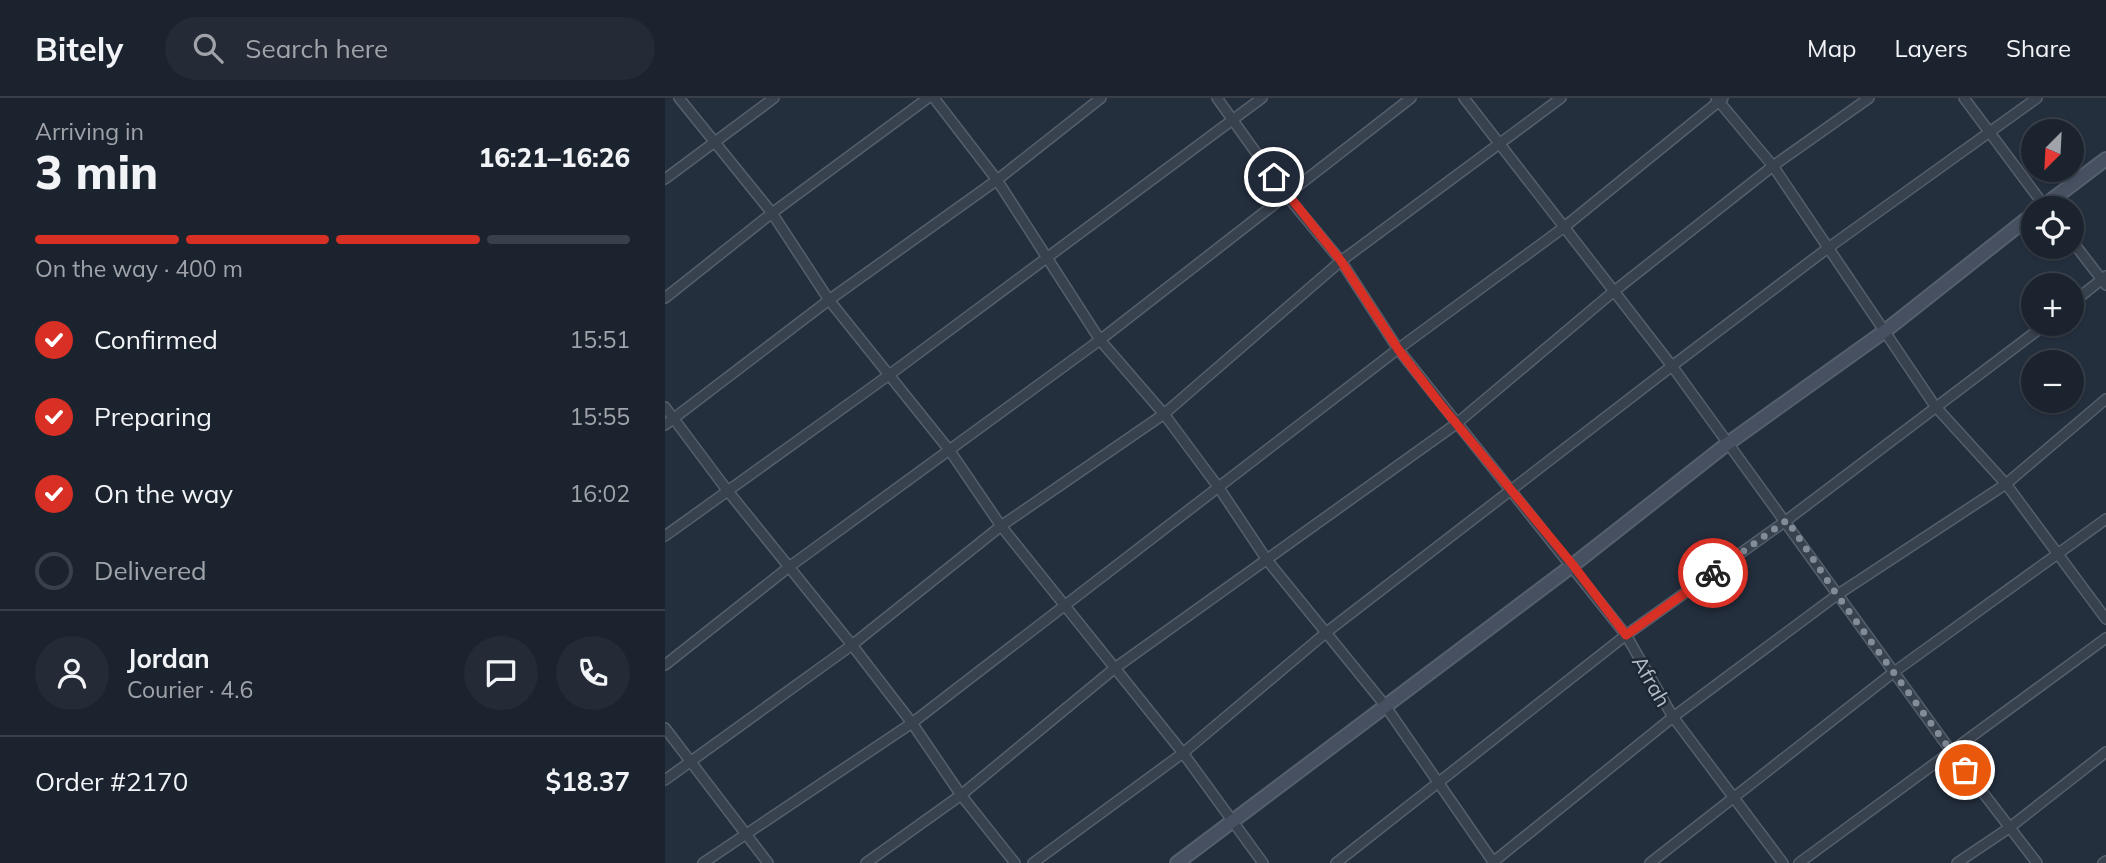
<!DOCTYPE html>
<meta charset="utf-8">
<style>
:root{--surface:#1b232e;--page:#242b36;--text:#f1f3f6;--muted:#a0a4aa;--line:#39404a;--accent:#d93025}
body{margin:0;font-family:Mulish,sans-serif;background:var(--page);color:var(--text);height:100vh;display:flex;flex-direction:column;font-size:26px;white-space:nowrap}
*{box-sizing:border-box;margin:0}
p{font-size:23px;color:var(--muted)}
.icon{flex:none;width:38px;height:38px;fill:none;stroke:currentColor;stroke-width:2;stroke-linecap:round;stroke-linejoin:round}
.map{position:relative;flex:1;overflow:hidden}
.panel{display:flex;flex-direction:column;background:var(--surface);width:665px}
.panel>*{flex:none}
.needle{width:46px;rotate:204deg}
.buttons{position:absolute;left:1356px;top:21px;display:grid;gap:14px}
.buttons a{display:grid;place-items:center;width:63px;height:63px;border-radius:50%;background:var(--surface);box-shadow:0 2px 5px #0004,0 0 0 2px var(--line);font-size:35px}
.pin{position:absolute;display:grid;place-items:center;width:60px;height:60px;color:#fff;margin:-30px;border:4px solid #fff;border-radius:50%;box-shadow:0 2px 7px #0007}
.courier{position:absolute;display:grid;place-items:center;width:70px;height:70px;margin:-35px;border:5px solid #d93025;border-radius:50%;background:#fff;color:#222;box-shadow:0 2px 9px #0007}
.summary em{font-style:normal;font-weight:800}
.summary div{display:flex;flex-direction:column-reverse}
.summary{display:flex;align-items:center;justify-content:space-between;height:119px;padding:0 35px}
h1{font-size:46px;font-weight:800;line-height:52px}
.bar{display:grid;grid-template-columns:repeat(4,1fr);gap:10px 7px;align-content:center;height:84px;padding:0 35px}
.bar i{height:9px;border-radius:5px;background:var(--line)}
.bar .active{background:var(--accent)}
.bar p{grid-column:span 4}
.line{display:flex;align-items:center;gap:18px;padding:0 35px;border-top:2px solid var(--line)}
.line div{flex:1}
.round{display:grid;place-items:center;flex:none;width:74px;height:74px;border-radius:37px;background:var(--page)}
ol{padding:0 35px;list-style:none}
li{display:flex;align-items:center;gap:21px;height:77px}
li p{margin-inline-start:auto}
li .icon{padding:7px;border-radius:50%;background:var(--accent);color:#fff;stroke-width:4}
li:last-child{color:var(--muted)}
li i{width:38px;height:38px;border:4px solid var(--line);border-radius:50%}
header{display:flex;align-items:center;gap:42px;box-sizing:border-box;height:98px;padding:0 35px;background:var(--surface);border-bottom:2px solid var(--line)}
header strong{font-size:33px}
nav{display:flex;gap:38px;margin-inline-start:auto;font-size:24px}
.search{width:490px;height:63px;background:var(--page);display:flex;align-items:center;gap:18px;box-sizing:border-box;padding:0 24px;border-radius:38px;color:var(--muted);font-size:26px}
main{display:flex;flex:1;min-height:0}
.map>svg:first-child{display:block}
</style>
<header>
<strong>Bitely</strong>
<div class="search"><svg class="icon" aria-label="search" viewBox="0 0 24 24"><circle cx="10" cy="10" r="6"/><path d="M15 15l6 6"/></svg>Search here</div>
<nav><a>Map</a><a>Layers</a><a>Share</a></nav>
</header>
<main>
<section class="panel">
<div class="summary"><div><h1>3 min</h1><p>Arriving in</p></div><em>16:21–16:26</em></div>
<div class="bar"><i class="active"></i><i class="active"></i><i class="active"></i><i></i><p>On the way · 400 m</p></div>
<ol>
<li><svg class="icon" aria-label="check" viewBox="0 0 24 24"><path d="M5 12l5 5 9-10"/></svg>Confirmed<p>15:51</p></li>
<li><svg class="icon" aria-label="check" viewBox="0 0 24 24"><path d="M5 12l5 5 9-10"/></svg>Preparing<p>15:55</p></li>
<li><svg class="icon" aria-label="check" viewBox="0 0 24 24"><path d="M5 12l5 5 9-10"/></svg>On the way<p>16:02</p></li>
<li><i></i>Delivered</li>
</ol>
<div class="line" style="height:126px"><a class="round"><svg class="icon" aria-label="person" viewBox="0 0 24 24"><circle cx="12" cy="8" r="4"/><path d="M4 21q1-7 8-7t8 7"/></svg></a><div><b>Jordan</b><p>Courier · 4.6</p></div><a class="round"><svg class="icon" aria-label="chat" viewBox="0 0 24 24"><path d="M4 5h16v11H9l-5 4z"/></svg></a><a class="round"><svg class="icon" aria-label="phone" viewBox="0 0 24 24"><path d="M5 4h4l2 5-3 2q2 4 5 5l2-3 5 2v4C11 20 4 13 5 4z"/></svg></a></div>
<div class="line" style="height:91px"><div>Order #2170</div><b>$18.37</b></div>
</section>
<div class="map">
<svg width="1441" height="765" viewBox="0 0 1441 765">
<rect width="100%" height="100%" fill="#242f3e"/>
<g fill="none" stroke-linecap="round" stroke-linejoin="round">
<defs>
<g id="street">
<path d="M14,0l93,115 57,87 121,151 51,75 182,227 80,110"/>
<path d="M269,0l63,82 103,160 64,74 55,74 48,72 117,144 110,159"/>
<path d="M552,0l70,98 54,65 57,88 228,286 47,82 110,146"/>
<path d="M799,0l208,268 279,385 86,112"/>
<path d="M1051,0l57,68 162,240 71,78 100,135"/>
<path d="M1299,0l82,110"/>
<path d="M0,81l109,-81"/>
<path d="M1407,143l34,44"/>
<path d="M0,200l107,-85 156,-115"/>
<path d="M1407,205l34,-27"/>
<path d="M0,309l62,83 125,155 60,78 49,72 54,68"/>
<path d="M0,327l164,-125 168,-120 104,-82"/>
<path d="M0,438l224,-161 373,-277"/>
<path d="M0,567l124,-98 311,-227 311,-242"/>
<path d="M0,630l103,135"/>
<path d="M0,682l187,-135 149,-119 163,-112 177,-153 220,-163"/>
<path d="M38,765l209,-140 486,-374 165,-121 160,-130"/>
<path d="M201,765l95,-68 154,-127 341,-244 157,-132 160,-126 96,-68"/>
<path d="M368,765l150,-110 145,-122 344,-265 156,-118 209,-150"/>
<path d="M671,765l290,-228 161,-115 259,-196"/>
<path d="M827,765l181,-146 164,-122 169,-111 100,-85"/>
<path d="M985,765l244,-191 212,-153"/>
<path d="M1134,765l307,-225"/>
<path d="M1292,765l52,-35 97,-76"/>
<path d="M1438,765l3,-2"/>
</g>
<g id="secondary">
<path d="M1376,110l65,-49"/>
<path d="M512,765l396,-298 154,-121 158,-113 148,-117"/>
</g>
</defs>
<!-- street casing -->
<use href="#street" stroke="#565f6c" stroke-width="12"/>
<!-- secondary casing -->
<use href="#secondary" stroke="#565f6c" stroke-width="16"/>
<!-- street -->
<use href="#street" stroke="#38414e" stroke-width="9"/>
<!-- secondary -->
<use href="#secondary" stroke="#465061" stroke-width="12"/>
</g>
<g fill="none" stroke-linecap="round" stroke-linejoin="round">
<!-- done -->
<path stroke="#828b98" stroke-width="7" stroke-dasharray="0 12.6" d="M1048,475l74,-53 50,75 128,175"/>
<!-- route -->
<path stroke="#d93025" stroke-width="9" d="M609,79l67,84 57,88 43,56 132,160 53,70 87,-62"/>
</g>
<g text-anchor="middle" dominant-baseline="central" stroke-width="5" stroke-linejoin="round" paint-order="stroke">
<!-- street labels -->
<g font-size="21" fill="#b4bcc9" stroke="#1d2633">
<text transform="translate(987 583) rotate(60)">Afrah</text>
</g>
</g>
</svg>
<div class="buttons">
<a><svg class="needle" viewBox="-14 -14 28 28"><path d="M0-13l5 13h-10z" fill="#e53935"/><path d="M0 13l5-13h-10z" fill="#a0a4aa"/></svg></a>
<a><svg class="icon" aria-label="locate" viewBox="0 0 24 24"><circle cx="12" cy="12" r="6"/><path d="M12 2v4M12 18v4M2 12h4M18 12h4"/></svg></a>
<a>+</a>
<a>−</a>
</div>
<div class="pin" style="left:1300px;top:672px;background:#ea580c"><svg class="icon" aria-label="bag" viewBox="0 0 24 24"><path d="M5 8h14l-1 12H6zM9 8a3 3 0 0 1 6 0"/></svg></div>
<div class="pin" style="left:609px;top:79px;background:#1f2937"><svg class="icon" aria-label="home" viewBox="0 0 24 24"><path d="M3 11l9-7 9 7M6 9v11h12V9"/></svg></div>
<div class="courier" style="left:1048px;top:475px"><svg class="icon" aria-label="bike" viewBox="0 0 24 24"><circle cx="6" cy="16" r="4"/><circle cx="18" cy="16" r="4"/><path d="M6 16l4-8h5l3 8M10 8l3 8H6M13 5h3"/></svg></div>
</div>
</main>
